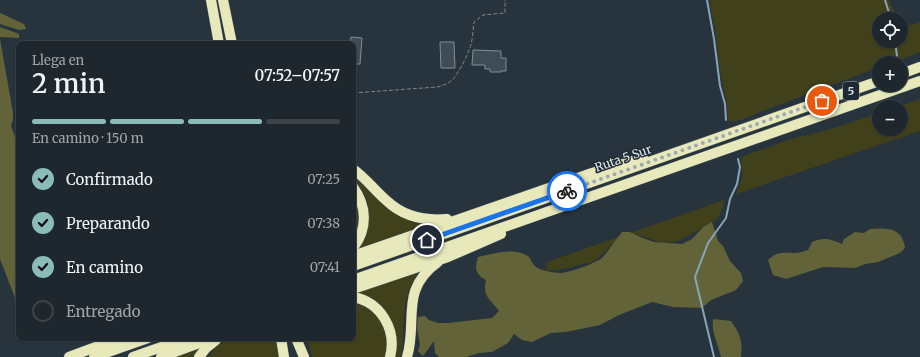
<!DOCTYPE html>
<html lang="es">
<meta charset="utf-8">
<style>
:root{--surface:#1e272e;--page:#262f36;--text:#f1f3f6;--muted:#a1a5aa;--line:#3c444a;--accent:#8bbbb9}
body{margin:0;font-family:Merriweather,serif;background:var(--page);color:var(--text);height:100vh;display:flex;flex-direction:column;font-size:15px;white-space:nowrap}
*{box-sizing:border-box;margin:0}
p{font-size:13px;color:var(--muted)}
.icon{flex:none;width:22px;height:22px;fill:none;stroke:currentColor;stroke-width:2;stroke-linecap:round;stroke-linejoin:round}
.map{position:relative;flex:1;overflow:hidden}
.sheet{position:absolute;left:16px;top:41px;width:340px;height:300px;display:flex;flex-direction:column;background:var(--surface);border-radius:8px;box-shadow:0 1px 3px #0004,0 0 0 1px var(--line)}
.sheet>*{flex:none}
.buttons{position:absolute;left:872px;top:12px;display:grid;gap:8px}
.buttons a{display:grid;place-items:center;width:36px;height:36px;border-radius:50%;background:var(--surface);box-shadow:0 1px 3px #0004,0 0 0 1px var(--line);font-size:20px}
.pin{position:absolute;display:grid;place-items:center;width:34px;height:34px;color:#fff;margin:-17px;border:2px solid #fff;border-radius:50%;box-shadow:0 1px 4px #0007}
.courier{position:absolute;display:grid;place-items:center;width:40px;height:40px;margin:-20px;border:3px solid #1a73e8;border-radius:50%;background:#fff;color:#222;box-shadow:0 1px 5px #0007}
.headline em{font-style:normal;font-weight:600}
.headline div{display:flex;flex-direction:column-reverse}
.headline{display:flex;align-items:center;justify-content:space-between;height:68px;padding:0 16px}
h1{font-size:26px;font-weight:600;line-height:30px}
.bar{display:grid;grid-template-columns:repeat(4,1fr);gap:6px 4px;align-content:center;height:48px;padding:0 16px}
.bar i{height:5px;border-radius:3px;background:var(--line)}
.bar .current{background:var(--accent)}
.bar p{grid-column:span 4}
ol{padding:0 16px;list-style:none}
li{display:flex;align-items:center;gap:12px;height:44px}
li p{margin-inline-start:auto}
li .icon{padding:4px;border-radius:50%;background:var(--accent);color:#111;stroke-width:4}
li:last-child{color:var(--muted)}
li i{width:22px;height:22px;border:2px solid var(--line);border-radius:50%}
.map>svg:first-child{display:block}
</style>
<div class="map">
<svg width="920" height="357" viewBox="0 0 920 357">
<rect width="100%" height="100%" fill="#28343d"/>
<!-- green -->
<g fill="#40401a">
<path d="M709,0h180l9,19h-19v22h22v-15l1,2 18,-6v30l-29,11h-12v4c-41,16 -83,31 -124,47 -9,4 -18,9 -27,7l-1,-15 -7,-35 -5,-42z"/>
<path d="M920,99v32l-184,63 6,-17 -1,-18 3,-3 44,-16 43,-11 48,-16v16h22v-22h-3z"/>
<path d="M353,173c22,23 41,50 75,51l-72,26c12,-28 22,-45 -3,-70z"/>
<path d="M353,193c6,16 10,29 0,45z"/>
<path d="M724,200l-1,7 -6,12 -38,22 -16,2 -29,-9 -15,4 -24,23 -31,8 -18,2 1,-9z"/>
<path d="M422,268c-23,27 -16,55 -21,87l-1,2h-6l2,-9v-9l-2,-9 -41,-37z"/>
<path d="M353,301c14,4 30,16 34,31 1,7 0,17 0,25h-75l-5,-19h46z"/>
<path d="M228,338h48l5,19h-73l8,-10z"/>
<path d="M204,343l-9,14h-29z"/>
</g>
<!-- forest -->
<g fill="#626339">
<path d="M0,13l24,11 2,5 -7,1 -19,-6z"/>
<path d="M0,27l19,7v4l-19,-1z"/>
<path d="M0,39l13,74v6l-2,7 4,11 4,19v143l-4,-1 -15,-39z"/>
<path d="M712,222l6,19 5,5 7,15 11,12 2,8 -7,9 -25,10 -9,8 -29,-1 -21,-5 -33,13 -19,10 -34,7 -15,1 -19,9 -10,-2 -8,-6 -6,9 -16,9 -13,1 -13,4h-27l-4,-4 -1,-12 -11,15 -5,-5 2,-6 -3,-17 1,-11 7,-1 4,4 9,3h10l44,-5 7,-7c-9,-12 -17,-15 -13,-31 -12,-7 -11,-12 -8,-23 14,-3 29,-8 43,-4 12,3 8,8 15,14 3,3 19,6 24,6 9,0 37,-10 43,-16 7,-8 12,-17 19,-25h8l10,5 14,5 28,2 10,-5 11,-12z"/>
<path d="M870,229c17,-1 32,-2 35,19l-5,5 -22,9 -13,2 -10,4 -32,-1 -37,12 -13,-4 -5,-15c9,-9 16,-7 27,-7 4,0 9,-2 13,-3l4,-8c13,-5 17,-3 30,2l2,-5 11,-7 9,1z"/>
<path d="M713,319l18,2c9,12 12,21 10,36h-20c-3,-14 -10,-24 -8,-38z"/>
</g>
<g fill="none" stroke-linecap="round" stroke-linejoin="round">
<!-- stream -->
<g stroke="#87a5ba" stroke-width="2">
<path d="M707,0l7,39 6,47 5,18 1,16"/>
<path d="M885,0l6,19"/>
<path d="M895,41l2,15"/>
<path d="M714,357l-19,-80 13,-34 18,-25 4,-19 7,-15 3,-17 -2,-8"/>
</g>
</g>
<!-- building -->
<g fill="#3f4b55" stroke="#808e98">
<path d="M351,37l11,1 -2,26h-7v-20h-3z"/>
<path d="M440,42h14l1,26h-14z"/>
<path d="M473,50l28,1v7h5v13h-5v1h-11v-3h-5v-4h-13z"/>
</g>
<g fill="none" stroke-linecap="round" stroke-linejoin="round">
<defs>
<g id="highway">
<path d="M211,0l8,44"/>
<path d="M223,0l9,44"/>
<path d="M901,74l19,-7"/>
<path d="M353,169c13,9 22,22 34,32 17,16 38,20 60,18"/>
<path d="M353,187c14,19 15,42 0,61"/>
<path d="M353,256l239,-83 51,-15"/>
<path d="M353,266l526,-185"/>
<path d="M353,280l567,-199"/>
<path d="M353,289l95,-32 53,-23"/>
<path d="M353,297c28,5 44,33 37,60"/>
<path d="M281,338l3,19"/>
<path d="M296,338l8,19"/>
<path d="M69,357l51,-19"/>
<path d="M94,357l54,-19"/>
<path d="M133,357l54,-19"/>
<path d="M161,357l52,-19"/>
<path d="M199,357l7,-9 10,-8"/>
<path d="M407,357c11,-37 -8,-67 31,-95"/>
</g>
</defs>
<!-- highway casing -->
<use href="#highway" stroke="#455159" stroke-width="11"/>
<!-- path -->
<path stroke="#7d878e" stroke-width="1" stroke-dasharray="4 2" stroke-linecap="butt" d="M353,93l84,-6c5,-1 10,-3 14,-6 7,-6 18,-28 20,-37 2,-7 2,-15 3,-22l9,-7 22,-2v-13"/>
<!-- highway -->
<use href="#highway" stroke="#e8e9bb" stroke-width="10"/>
</g>
<g fill="none" stroke-linecap="round" stroke-linejoin="round">
<!-- done -->
<path stroke="#a0a9b0" stroke-width="4" stroke-dasharray="0 7.2" d="M567,191l255,-90"/>
<!-- route -->
<path stroke="#1a73e8" stroke-width="5" d="M427,240l140,-49"/>
</g>
<g text-anchor="middle" dominant-baseline="central" stroke-width="3" stroke-linejoin="round" paint-order="stroke">
<!-- shield labels -->
<rect fill="#1e2a33" stroke="#a6afb6" stroke-width="1" x="843" y="82" width="16" height="18" rx="3"/>
<g font-size="11" font-weight="bold" fill="#e0e8ee">
<text x="851" y="91">5</text>
</g>
<!-- street labels -->
<g font-size="12" fill="#e0e8ee" stroke="#1e2a33">
<text transform="translate(623 158) rotate(-19)">Ruta 5 Sur</text>
</g>
</g>
</svg>
<div class="buttons">
<a><svg class="icon" aria-label="locate" viewBox="0 0 24 24"><circle cx="12" cy="12" r="6"/><path d="M12 2v4M12 18v4M2 12h4M18 12h4"/></svg></a>
<a>+</a>
<a>−</a>
</div>
<div class="pin" style="left:822px;top:101px;background:#ea580c"><svg class="icon" aria-label="bag" viewBox="0 0 24 24"><path d="M5 8h14l-1 12H6zM9 8a3 3 0 0 1 6 0"/></svg></div>
<div class="pin" style="left:427px;top:240px;background:#1f2937"><svg class="icon" aria-label="home" viewBox="0 0 24 24"><path d="M3 11l9-7 9 7M6 9v11h12V9"/></svg></div>
<div class="courier" style="left:567px;top:191px"><svg class="icon" aria-label="bike" viewBox="0 0 24 24"><circle cx="6" cy="16" r="4"/><circle cx="18" cy="16" r="4"/><path d="M6 16l4-8h5l3 8M10 8l3 8H6M13 5h3"/></svg></div>
<section class="sheet">
<div class="headline"><div><h1>2 min</h1><p>Llega en</p></div><em>07:52–07:57</em></div>
<div class="bar"><i class="current"></i><i class="current"></i><i class="current"></i><i></i><p>En camino · 150 m</p></div>
<ol>
<li><svg class="icon" aria-label="check" viewBox="0 0 24 24"><path d="M5 12l5 5 9-10"/></svg>Confirmado<p>07:25</p></li>
<li><svg class="icon" aria-label="check" viewBox="0 0 24 24"><path d="M5 12l5 5 9-10"/></svg>Preparando<p>07:38</p></li>
<li><svg class="icon" aria-label="check" viewBox="0 0 24 24"><path d="M5 12l5 5 9-10"/></svg>En camino<p>07:41</p></li>
<li><i></i>Entregado</li>
</ol>
</section>
</div>
